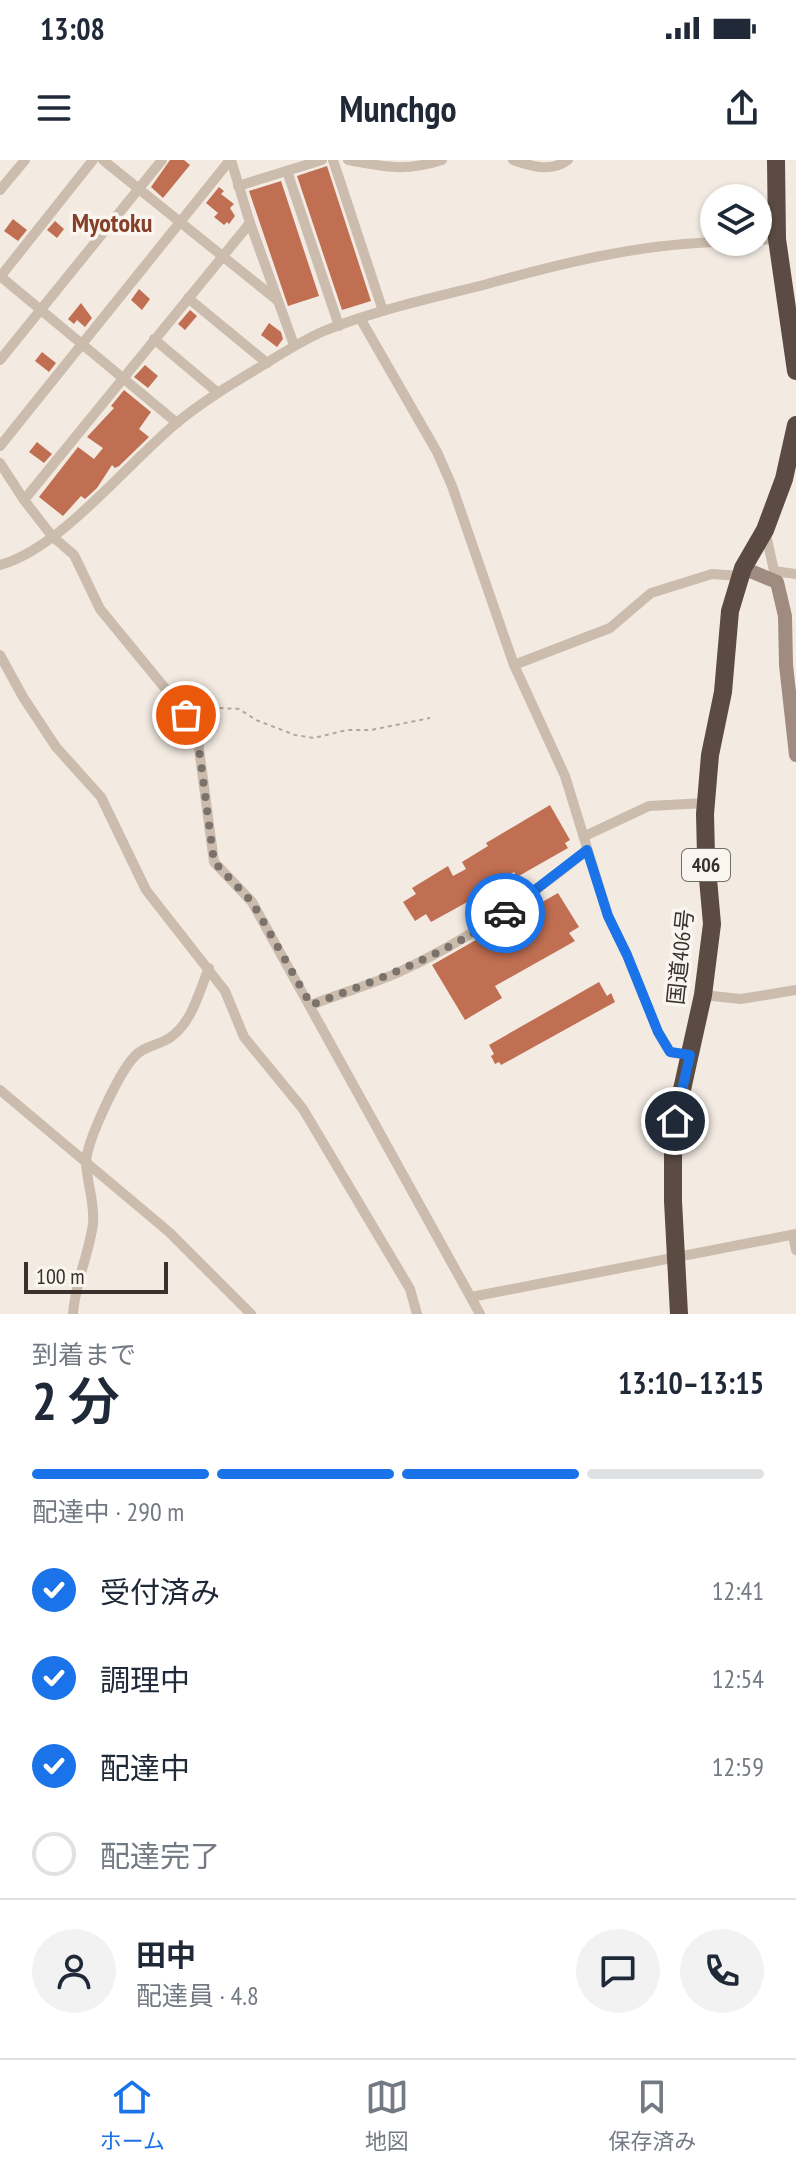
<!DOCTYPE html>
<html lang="ja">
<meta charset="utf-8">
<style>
:root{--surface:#fff;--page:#f2f2f3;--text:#1f2937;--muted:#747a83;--line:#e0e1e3;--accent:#1a73e8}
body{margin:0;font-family:"PT Sans Narrow","Noto Sans JP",sans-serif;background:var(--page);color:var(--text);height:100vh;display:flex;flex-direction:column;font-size:30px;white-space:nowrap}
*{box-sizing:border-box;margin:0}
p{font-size:26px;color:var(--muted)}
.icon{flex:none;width:44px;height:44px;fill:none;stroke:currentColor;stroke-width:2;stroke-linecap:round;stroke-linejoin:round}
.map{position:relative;height:1154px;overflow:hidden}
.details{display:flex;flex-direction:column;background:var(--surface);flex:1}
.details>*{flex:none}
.tools{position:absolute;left:700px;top:24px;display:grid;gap:16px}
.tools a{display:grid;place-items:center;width:72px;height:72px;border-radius:50%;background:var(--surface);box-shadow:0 2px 6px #0004;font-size:40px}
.scale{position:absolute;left:24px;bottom:20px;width:144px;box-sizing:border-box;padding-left:8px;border:4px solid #3a312c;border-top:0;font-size:22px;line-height:28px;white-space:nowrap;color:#3a312c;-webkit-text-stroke:6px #faf5ef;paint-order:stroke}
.pin{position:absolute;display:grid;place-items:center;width:68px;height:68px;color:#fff;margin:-34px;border:4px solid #fff;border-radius:50%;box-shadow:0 2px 8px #0007}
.courier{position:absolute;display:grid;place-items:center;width:80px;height:80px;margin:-40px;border:6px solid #1a73e8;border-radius:50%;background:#fff;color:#222;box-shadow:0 2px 10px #0007}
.headline em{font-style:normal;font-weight:600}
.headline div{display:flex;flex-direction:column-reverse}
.headline{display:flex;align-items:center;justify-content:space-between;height:136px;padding:0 32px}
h1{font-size:52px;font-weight:600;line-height:60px}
.bar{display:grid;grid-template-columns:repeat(4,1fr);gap:12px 8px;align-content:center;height:96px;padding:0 32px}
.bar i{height:10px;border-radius:6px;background:var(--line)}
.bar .on{background:var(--accent)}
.bar p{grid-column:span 4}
.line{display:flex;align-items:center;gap:20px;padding:0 32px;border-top:2px solid var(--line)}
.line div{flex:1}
.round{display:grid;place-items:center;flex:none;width:84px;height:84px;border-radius:42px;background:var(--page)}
ol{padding:0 32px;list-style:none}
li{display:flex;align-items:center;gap:24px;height:88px}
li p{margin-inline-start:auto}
li .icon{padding:8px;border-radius:50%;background:var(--accent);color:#fff;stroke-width:4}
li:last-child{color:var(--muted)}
li i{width:44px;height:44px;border:4px solid var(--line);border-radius:50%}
.status{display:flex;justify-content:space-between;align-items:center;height:56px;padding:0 40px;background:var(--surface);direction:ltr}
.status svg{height:22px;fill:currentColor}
header{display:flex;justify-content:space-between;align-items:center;height:104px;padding:0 32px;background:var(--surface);font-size:36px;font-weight:600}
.tab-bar{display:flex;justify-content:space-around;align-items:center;height:112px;border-top:2px solid var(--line);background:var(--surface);font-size:22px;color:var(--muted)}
.tab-bar a{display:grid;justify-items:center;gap:4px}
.tab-bar .on{color:var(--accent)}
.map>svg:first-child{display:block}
</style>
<div class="status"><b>13:08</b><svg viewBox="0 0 49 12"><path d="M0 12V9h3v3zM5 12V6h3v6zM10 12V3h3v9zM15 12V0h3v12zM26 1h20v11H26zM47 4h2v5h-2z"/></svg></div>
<header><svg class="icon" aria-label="menu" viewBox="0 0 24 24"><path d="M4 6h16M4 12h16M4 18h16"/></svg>Munchgo<svg class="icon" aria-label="share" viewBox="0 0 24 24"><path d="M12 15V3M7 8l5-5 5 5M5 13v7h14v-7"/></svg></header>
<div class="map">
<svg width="796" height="1154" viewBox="0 0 796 1154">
<rect width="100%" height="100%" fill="#f3ebe2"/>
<!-- building -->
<g fill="#c16f52">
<path d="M170,0h14l6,5 -27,33 -12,-11z"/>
<path d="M327,6l44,135 -29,9 -45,-134z"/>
<path d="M281,21l38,115 -31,10 -39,-115z"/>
<path d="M219,27l5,4 -3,3 13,10 -4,4 5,8 -6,8 -2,-2 -3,3 -10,-8 4,-4 -12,-10z"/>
<path d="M13,59l14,11 -9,11 -14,-10z"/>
<path d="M55,61l9,8 -7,9 -10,-8z"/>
<path d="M139,129l11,10 -8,11 -11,-10z"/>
<path d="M81,143l11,15 -7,9 -8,-7 -3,4 -6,-5z"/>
<path d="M190,150l7,6 -12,14 -7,-6z"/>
<path d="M269,163l12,9 2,7 -6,8 -16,-12z"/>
<path d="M42,192l14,11 -7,9 -14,-11z"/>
<path d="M145,205l13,11 -10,12 -14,-11z"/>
<path d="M124,230l27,22 -12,17 10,8 -30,29 -4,2 -3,-3 -15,23 -12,11 -4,-3 -18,20 -24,-19 39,-50 16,12 9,-11 -16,-11 27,-29 -3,-2z"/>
<path d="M37,282l15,12 -8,9 -15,-11z"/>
<path d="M550,645l20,35 -5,3 3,5 -51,29 -3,-5 -13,8 4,8 -32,18 -2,-6 -40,22 -5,-8 -11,7 -12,-19 13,-8 -4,-6 36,-22 5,10 13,-7 -4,-7 26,-16 -2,-3z"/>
<path d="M558,733l21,34 -10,6 6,8 -80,45 7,12 -37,22 -33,-55z"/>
<path d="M599,822l8,14 4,-3 4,9 -114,63 -2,-3 -4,2 -4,-8 3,-2 -5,-9z"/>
</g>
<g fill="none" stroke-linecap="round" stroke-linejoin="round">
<!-- path -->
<path stroke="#b7a698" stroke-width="2" stroke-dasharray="4 4" stroke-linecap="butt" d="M196,553l24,-5 19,1 17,11 39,15 19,3 33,-8h24l59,-12"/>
<!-- street -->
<g stroke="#cbbcae" stroke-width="10">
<path d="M103,0l174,140"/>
<path d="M231,0l19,63 44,122"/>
<path d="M333,0l50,151"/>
<path d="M348,0c39,7 56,12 94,0"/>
<path d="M513,0c19,6 37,13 55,0"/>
<path d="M287,11l52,155"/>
<path d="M238,26l84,-26"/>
<path d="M0,30l25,-30"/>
<path d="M758,80l19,-1"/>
<path d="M0,116l177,147"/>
<path d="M0,117l93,-117"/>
<path d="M188,138l79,65"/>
<path d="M360,158l77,134 15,34 62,179 51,111 43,140 19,39 31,77 12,20 20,3"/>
<path d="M154,179l63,53"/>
<path d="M0,200l162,-200"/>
<path d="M0,286l230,-286"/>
<path d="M0,303l24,37 28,36 22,19 26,54 96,117 18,136 38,40 228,412"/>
<path d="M24,340l226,-277"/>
<path d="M765,370l9,41"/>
<path d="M0,405c63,-18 128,-103 179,-144 27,-22 56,-39 86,-57 19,-12 38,-24 59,-33 52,-21 109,-33 163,-47 75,-21 149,-39 227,-42"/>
<path d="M776,415l-2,-4 22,3"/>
<path d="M0,495l23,42 33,50 45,50 45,93 79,101 19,46 59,72 107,180 7,25"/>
<path d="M514,505l96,-37 41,-35 61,-19 28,2"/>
<path d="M585,676l64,-30 57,-3"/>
<path d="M703,835l38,4 55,-9"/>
<path d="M311,845c28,-11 58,-20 86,-32 70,-32 131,-75 190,-123"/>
<path d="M0,930l169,142 82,82"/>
<path d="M793,1075l3,15"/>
<path d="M471,1137l325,-63"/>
<path d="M73,1154c2,-31 16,-60 20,-90 2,-21 -6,-41 -7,-61 0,-21 33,-90 48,-106 9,-11 26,-12 37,-20 22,-16 28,-46 38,-69"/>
</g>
<!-- secondary -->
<path stroke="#9f8b7f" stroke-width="14" d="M743,408l34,14 8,34 1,49 10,90"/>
<!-- highway -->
<g stroke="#5b4b43" stroke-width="18">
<path d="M776,0l1,79 19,132"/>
<path d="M679,1154l-6,-113v-45l2,-35 28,-126 9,-71 -6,-68 -1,-42 5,-59 13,-63 7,-81 13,-43 22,-38 19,-51 12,-54"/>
</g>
</g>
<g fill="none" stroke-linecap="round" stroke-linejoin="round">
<!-- done -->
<path stroke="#7b726c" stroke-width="8" stroke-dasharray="0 14.4" d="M186,555l10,11 18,136 38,40 59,103c67,-25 135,-51 194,-92"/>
<!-- route -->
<path stroke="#1a73e8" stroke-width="10" d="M505,753l82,-63 21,66 19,39 31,77 12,20 20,3 -15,66"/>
</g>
<g text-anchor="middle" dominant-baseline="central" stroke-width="7" stroke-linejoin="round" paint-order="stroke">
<!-- shield labels -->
<rect fill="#faf5ef" stroke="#746c66" stroke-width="2" x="682" y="689" width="48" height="32" rx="6"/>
<g font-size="20" font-weight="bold" fill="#3a312c">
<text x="706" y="705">406</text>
</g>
<!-- street labels -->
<g font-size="22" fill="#3a312c" stroke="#faf5ef">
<text transform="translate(680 797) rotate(-84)">国道406号</text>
</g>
<!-- quarter labels -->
<g font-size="26" font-weight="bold" fill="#864028" stroke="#faf5ef">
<text x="112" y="62">Myotoku</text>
</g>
</g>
</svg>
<div class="tools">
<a><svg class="icon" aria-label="layers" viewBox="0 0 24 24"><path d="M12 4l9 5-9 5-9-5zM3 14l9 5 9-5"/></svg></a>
</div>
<div class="scale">100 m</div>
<div class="pin" style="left:186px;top:555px;background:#ea580c"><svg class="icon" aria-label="bag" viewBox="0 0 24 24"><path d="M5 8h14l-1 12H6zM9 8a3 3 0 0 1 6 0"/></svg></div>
<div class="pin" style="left:675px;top:961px;background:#1f2937"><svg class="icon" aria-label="home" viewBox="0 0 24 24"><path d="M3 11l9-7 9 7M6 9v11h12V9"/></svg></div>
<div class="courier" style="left:505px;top:753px"><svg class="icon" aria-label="car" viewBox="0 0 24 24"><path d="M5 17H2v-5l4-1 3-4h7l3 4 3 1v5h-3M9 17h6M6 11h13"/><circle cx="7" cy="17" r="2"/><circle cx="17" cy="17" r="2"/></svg></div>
</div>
<section class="details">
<div class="headline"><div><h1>2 分</h1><p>到着まで</p></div><em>13:10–13:15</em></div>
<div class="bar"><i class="on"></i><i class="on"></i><i class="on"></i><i></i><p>配達中 · 290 m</p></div>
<ol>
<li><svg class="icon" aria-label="check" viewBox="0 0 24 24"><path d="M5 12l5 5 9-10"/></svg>受付済み<p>12:41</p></li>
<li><svg class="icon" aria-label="check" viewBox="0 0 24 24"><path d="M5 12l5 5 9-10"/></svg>調理中<p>12:54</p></li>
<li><svg class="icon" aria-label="check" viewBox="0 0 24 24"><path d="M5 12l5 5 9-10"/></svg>配達中<p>12:59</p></li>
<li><i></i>配達完了</li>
</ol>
<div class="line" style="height:144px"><a class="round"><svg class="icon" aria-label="person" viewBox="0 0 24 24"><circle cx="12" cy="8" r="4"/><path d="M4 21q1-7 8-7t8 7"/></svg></a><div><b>田中</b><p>配達員 · 4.8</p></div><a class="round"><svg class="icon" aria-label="chat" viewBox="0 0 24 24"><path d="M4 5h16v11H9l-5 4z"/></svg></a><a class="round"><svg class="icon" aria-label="phone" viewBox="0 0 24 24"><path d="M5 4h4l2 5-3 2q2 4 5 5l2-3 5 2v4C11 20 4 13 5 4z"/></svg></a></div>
</section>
<nav class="tab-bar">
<a class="on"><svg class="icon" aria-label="home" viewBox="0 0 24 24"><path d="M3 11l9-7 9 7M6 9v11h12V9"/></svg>ホーム</a>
<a><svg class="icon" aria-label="map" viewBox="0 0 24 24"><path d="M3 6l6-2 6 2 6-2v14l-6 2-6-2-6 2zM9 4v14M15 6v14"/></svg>地図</a>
<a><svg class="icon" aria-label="saved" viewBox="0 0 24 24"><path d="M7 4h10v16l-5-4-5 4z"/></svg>保存済み</a>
</nav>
